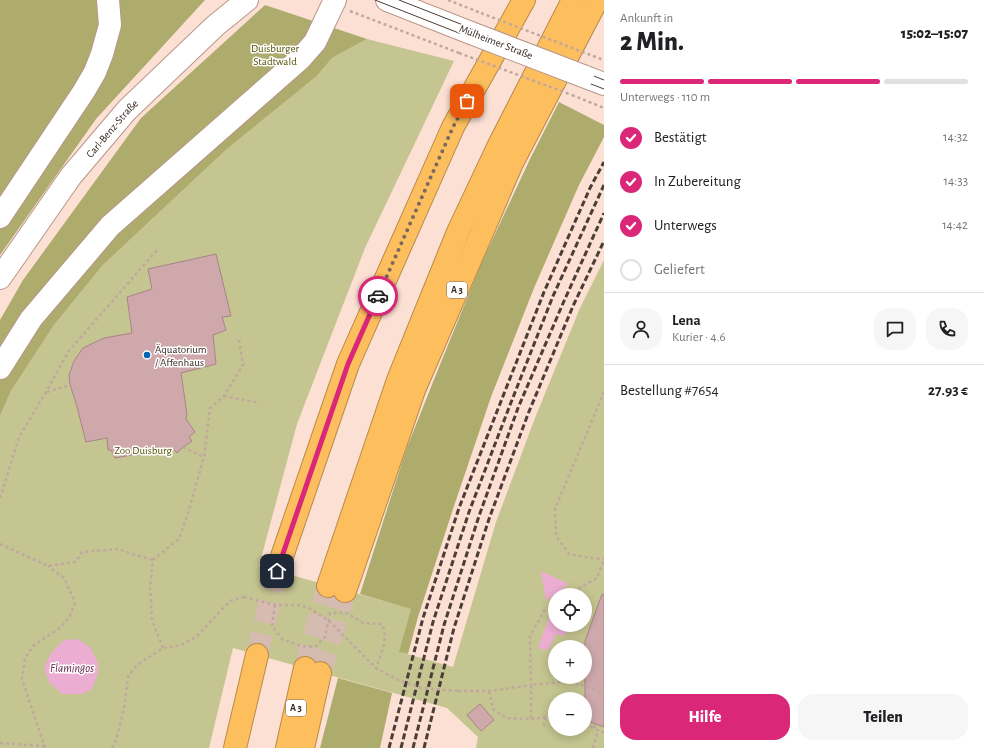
<!DOCTYPE html>
<html lang="de">
<meta charset="utf-8">
<style>
:root{--surface:#fff;--page:#f6f6f6;--text:#202124;--muted:#757577;--line:#e0e0e0;--accent:#db2777}
body{margin:0;font-family:"Alegreya Sans",sans-serif;background:var(--page);color:var(--text);height:100vh;display:flex;flex-direction:column;font-size:15px;white-space:nowrap}
*{box-sizing:border-box;margin:0}
p{font-size:13px;color:var(--muted)}
.icon{flex:none;width:22px;height:22px;fill:none;stroke:currentColor;stroke-width:2;stroke-linecap:round;stroke-linejoin:round}
.map{position:relative;flex:1;overflow:hidden}
.drawer{display:flex;flex-direction:column;background:var(--surface);width:380px}
.drawer>*{flex:none}
.fabs{position:absolute;left:548px;top:588px;display:grid;gap:8px}
.fabs a{display:grid;place-items:center;width:44px;height:44px;border-radius:50%;background:var(--surface);box-shadow:0 2px 10px #0003;font-size:20px}
.pin{position:absolute;display:grid;place-items:center;width:34px;height:34px;color:#fff;margin:-17px;border-radius:8px;box-shadow:0 2px 6px #0006}
.courier{position:absolute;display:grid;place-items:center;width:40px;height:40px;margin:-20px;border:3px solid #db2777;border-radius:50%;background:#fff;color:#222;box-shadow:0 1px 5px #0007}
.overview em{font-style:normal;font-weight:800}
.overview div{display:flex;flex-direction:column-reverse}
.overview{display:flex;align-items:center;justify-content:space-between;height:68px;padding:0 16px}
h1{font-size:26px;font-weight:800;line-height:30px}
.bar{display:grid;grid-template-columns:repeat(4,1fr);gap:6px 4px;align-content:center;height:48px;padding:0 16px}
.bar i{height:5px;border-radius:3px;background:var(--line)}
.bar .on{background:var(--accent)}
.bar p{grid-column:span 4}
.line{display:flex;align-items:center;gap:10px;padding:0 16px;border-top:1px solid var(--line)}
.line div{flex:1}
.round{display:grid;place-items:center;flex:none;width:42px;height:42px;border-radius:16px;background:var(--page)}
ol{padding:0 16px;list-style:none}
li{display:flex;align-items:center;gap:12px;height:44px}
li p{margin-inline-start:auto}
li .icon{padding:4px;border-radius:50%;background:var(--accent);color:#fff;stroke-width:4}
li:last-child{color:var(--muted)}
li i{width:22px;height:22px;border:2px solid var(--line);border-radius:50%}
.primary-button{display:flex;gap:8px;margin-top:auto;padding:8px 16px}
.primary-button a{flex:1;height:46px;border-radius:16px;background:var(--accent);color:#fff;font-size:16px;font-weight:800;line-height:46px;text-align:center}
.primary-button a+a{background:var(--page);color:var(--text)}
main{display:flex;flex:1;min-height:0}
.map>svg:first-child{display:block}
</style>
<main>
<div class="map">
<svg width="604" height="748" viewBox="0 0 604 748">
<rect width="100%" height="100%" fill="#fde0d4"/>
<!-- green -->
<path fill="#c5c591" fill-rule="evenodd" d="M367,39l87,22 -89,187 -68,176 -38,142 153,43 -12,43 53,15 43,-145 39,-104 45,-110 24,-48v488h-128l2,-11 -31,-29 -214,-60 -24,100h-209v-332l11,-25 43,-66 49,-60 124,-116 90,-73 15,-18zM555,595h30v30h-30zM555,647h30v30h-30zM555,699h30v30h-30z"/>
<!-- forest -->
<g fill="#adac6d">
<path d="M0,0h205l-109,119 -96,136z"/>
<path d="M265,5l102,34 -35,19 -15,18 -90,73 -124,116 -49,60 -43,66 -11,25v-96l23,-40 118,-162z"/>
<path d="M559,102l45,23v12l-25,48 -45,103 -43,109 -37,109 -36,111 -10,37 -9,-2 12,-43 -51,-15 46,-144 29,-73 46,-113 49,-105z"/>
<path d="M338,678l54,15 -12,55h-60z"/>
</g>
<!-- water -->
<g fill="#ebadd1">
<path d="M541,571l28,13 -23,17z"/>
<path d="M555,611v14h17l-8,11 -8,-2 -8,16 -10,-2 12,-34z"/>
<path d="M78,639l12,8 8,16v11l-6,15 -10,5h-20l-13,-12 -5,-14 7,-15 13,-13z"/>
</g>
<!-- building -->
<g fill="#cea8aa" stroke="#a98486">
<path d="M216,254l15,62 -9,1 4,13 -13,5 3,29 -35,9 6,41 -1,5 9,13 -6,5 3,4 -9,6 -6,6 -5,-5 -6,3 -2,-2 -49,9 -4,-8h-3l-1,-12 -21,4 -10,-39 -6,-18 -1,-10 5,-14 9,-13 21,-10 28,-5 -5,-36 25,-8 -4,-20z"/>
<path d="M602,594l2,1v132l-19,-7v-79z"/>
<path d="M480,704l14,16 -13,11 -14,-16z"/>
</g>
<g fill="none" stroke-linecap="round" stroke-linejoin="round">
<!-- highway-tunnel -->
<g stroke="#d5bbb0" stroke-width="22" stroke-dasharray="22 11" stroke-linecap="butt">
<path d="M257,655l20,-84"/>
<path d="M305,668l23,-82"/>
<path d="M320,673l25,-82"/>
</g>
<defs>
<g id="secondary">
<path d="M387,0l84,33"/>
<path d="M583,76l21,8"/>
<path d="M0,217l84,-126 11,-19 7,-18 8,-29 -2,-25"/>
<path id="s1" d="M0,278l71,-102 56,-66 88,-84 32,-26"/>
<path d="M0,368l31,-49 79,-93 190,-167 15,-17 20,-42"/>
</g>
<g id="highway">
<path d="M277,571l71,-207 105,-237 71,-127"/>
<path d="M328,586l70,-206 60,-148 40,-85 75,-147"/>
<path d="M345,591l69,-201 98,-227 85,-163"/>
<path d="M235,748l22,-93"/>
<path d="M287,748l18,-80"/>
<path d="M303,748l17,-75"/>
</g>
</defs>
<!-- secondary casing -->
<use href="#secondary" stroke="#b89788" stroke-width="24"/>
<!-- highway casing -->
<use href="#highway" stroke="#b78a49" stroke-width="24"/>
<!-- path -->
<g stroke="#c1a89e" stroke-width="2.5" stroke-dasharray="3 3" stroke-linecap="butt">
<path d="M448,0l33,13"/>
<path d="M350,11l109,42"/>
<path d="M593,56l11,4"/>
<path d="M572,95l32,13"/>
<path d="M47,392l23,-7"/>
<path d="M604,392l-49,117 1,27 13,18 22,4 13,1"/>
<path d="M224,396l36,7"/>
<path d="M183,447l21,10"/>
<path d="M0,498l19,-61 27,-45 22,-40 89,-102"/>
<path d="M0,544l48,22 28,-4 6,-10 37,-3 16,6 18,5"/>
<path d="M568,595l29,-17 7,-18"/>
<path d="M163,648l-11,-28 -2,-33 3,-27 26,-21 9,-26 16,-56 6,-49 14,-12 19,-31 -4,-25"/>
<path d="M458,691h31l42,-6 -1,-49 15,-27 10,-6"/>
<path d="M489,691l4,18 13,9 25,1v-34l40,-4 33,13"/>
<path d="M602,709l2,-6"/>
<path d="M531,719l14,-2 10,1"/>
<path d="M585,724l19,9"/>
<path d="M544,726l1,-9"/>
<path d="M594,728l2,-4"/>
<path d="M556,730v-1"/>
<path d="M0,743l44,3"/>
<path d="M45,748l-23,-69 3,-21 9,-13 26,-17 10,-12 5,-14 -11,-24 -16,-12"/>
<path d="M112,748l4,-8 8,-31 4,-32 9,-12 26,-17 18,-3 15,-8 34,-36 14,-4"/>
<path d="M593,748l5,-18"/>
</g>
<!-- secondary -->
<use href="#secondary" stroke="#fff" stroke-width="22"/>
<!-- highway -->
<use href="#highway" stroke="#fdbf5e" stroke-width="22"/>
<!-- tram -->
<g stroke="#4c3d36" stroke-width="1">
<path d="M375,0l94,37 135,52"/>
<path d="M399,0l205,80"/>
</g>
<!-- rail -->
<g stroke="#4c3d36" stroke-width="3" stroke-dasharray="6 3" stroke-linecap="butt">
<path d="M389,748l34,-130 36,-110 85,-216 46,-104 14,-26"/>
<path d="M401,748l32,-126 36,-110 41,-107 43,-109 51,-111"/>
<path d="M413,748l31,-123 35,-109 39,-108 46,-107 40,-88"/>
<path d="M424,748l30,-120 35,-109 39,-105 45,-108 31,-65"/>
</g>
<defs>
<path id="secondary-bridge" d="M471,33l112,43"/>
</defs>
<!-- secondary-bridge casing -->
<use href="#secondary-bridge" stroke="#b89788" stroke-width="24" stroke-linecap="butt"/>
<!-- path-bridge -->
<g stroke="#c1a89e" stroke-width="2.5" stroke-dasharray="3 3" stroke-linecap="butt">
<path d="M481,13l112,43"/>
<path d="M459,53l113,42"/>
<path d="M244,597l31,8h23l11,3 19,12 48,48 20,11 25,9 37,3"/>
<path d="M275,605l-3,21 10,13 19,7 14,1 10,-10 5,-24h17l16,10 19,1c7,15 -1,29 -6,44"/>
</g>
<!-- secondary-bridge -->
<use href="#secondary-bridge" stroke="#fff" stroke-width="22"/>
</g>
<g fill="none" stroke-linecap="round" stroke-linejoin="round">
<!-- done -->
<path stroke="#7a6860" stroke-width="4" stroke-dasharray="0 7.2" d="M378,296l75,-169 14,-26"/>
<!-- route -->
<path stroke="#db2777" stroke-width="5" d="M277,571l71,-207 30,-68"/>
</g>
<!-- markers -->
<circle fill="#0065b1" stroke="#fff" stroke-width="1.5" cx="147" cy="355" r="4"/>
<g text-anchor="middle" dominant-baseline="central" stroke-width="3" stroke-linejoin="round" paint-order="stroke">
<!-- shield labels -->
<g fill="#fff" stroke="#716864" stroke-width="1">
<rect x="447" y="282" width="20" height="16" rx="3"/>
<rect x="286" y="700" width="20" height="16" rx="3"/>
</g>
<g font-size="10" font-weight="bold" fill="#342721">
<text x="457" y="290">A 3</text>
<text x="296" y="708">A 3</text>
</g>
<!-- street labels -->
<g font-size="11" fill="#342721" stroke="#fff">
<text transform="translate(496 42) rotate(21)">Mülheimer Straße</text>
<text stroke="none"><textPath href="#s1" startOffset="187">Carl-Benz-Straße</textPath></text>
</g>
<!-- park labels -->
<g font-size="11" fill="#545100" stroke="#fff">
<text x="275" y="48">Duisburger<tspan x="275" dy="13">Stadtwald</tspan></text>
<text x="143" y="450">Zoo Duisburg</text>
</g>
<!-- poi labels -->
<g font-size="11" fill="#342721" stroke="#fff" text-anchor="start">
<text x="155" y="349">Äquatorium<tspan x="155" dy="13">/ Affenhaus</tspan></text>
</g>
<!-- water labels -->
<g font-size="12" font-style="italic" fill="#66214f" stroke="#fff">
<text x="72" y="668">Flamingos</text>
</g>
</g>
</svg>
<div class="fabs">
<a><svg class="icon" aria-label="locate" viewBox="0 0 24 24"><circle cx="12" cy="12" r="6"/><path d="M12 2v4M12 18v4M2 12h4M18 12h4"/></svg></a>
<a>+</a>
<a>−</a>
</div>
<div class="pin" style="left:467px;top:101px;background:#ea580c"><svg class="icon" aria-label="bag" viewBox="0 0 24 24"><path d="M5 8h14l-1 12H6zM9 8a3 3 0 0 1 6 0"/></svg></div>
<div class="pin" style="left:277px;top:571px;background:#1f2937"><svg class="icon" aria-label="home" viewBox="0 0 24 24"><path d="M3 11l9-7 9 7M6 9v11h12V9"/></svg></div>
<div class="courier" style="left:378px;top:296px"><svg class="icon" aria-label="car" viewBox="0 0 24 24"><path d="M5 17H2v-5l4-1 3-4h7l3 4 3 1v5h-3M9 17h6M6 11h13"/><circle cx="7" cy="17" r="2"/><circle cx="17" cy="17" r="2"/></svg></div>
</div>
<section class="drawer">
<div class="overview"><div><h1>2 Min.</h1><p>Ankunft in</p></div><em>15:02–15:07</em></div>
<div class="bar"><i class="on"></i><i class="on"></i><i class="on"></i><i></i><p>Unterwegs · 110 m</p></div>
<ol>
<li><svg class="icon" aria-label="check" viewBox="0 0 24 24"><path d="M5 12l5 5 9-10"/></svg>Bestätigt<p>14:32</p></li>
<li><svg class="icon" aria-label="check" viewBox="0 0 24 24"><path d="M5 12l5 5 9-10"/></svg>In Zubereitung<p>14:33</p></li>
<li><svg class="icon" aria-label="check" viewBox="0 0 24 24"><path d="M5 12l5 5 9-10"/></svg>Unterwegs<p>14:42</p></li>
<li><i></i>Geliefert</li>
</ol>
<div class="line" style="height:72px"><a class="round"><svg class="icon" aria-label="person" viewBox="0 0 24 24"><circle cx="12" cy="8" r="4"/><path d="M4 21q1-7 8-7t8 7"/></svg></a><div><b>Lena</b><p>Kurier · 4.6</p></div><a class="round"><svg class="icon" aria-label="chat" viewBox="0 0 24 24"><path d="M4 5h16v11H9l-5 4z"/></svg></a><a class="round"><svg class="icon" aria-label="phone" viewBox="0 0 24 24"><path d="M5 4h4l2 5-3 2q2 4 5 5l2-3 5 2v4C11 20 4 13 5 4z"/></svg></a></div>
<div class="line" style="height:52px"><div>Bestellung #7654</div><b>27.93 €</b></div>
<div class="primary-button"><a>Hilfe</a><a>Teilen</a></div>
</section>
</main>
